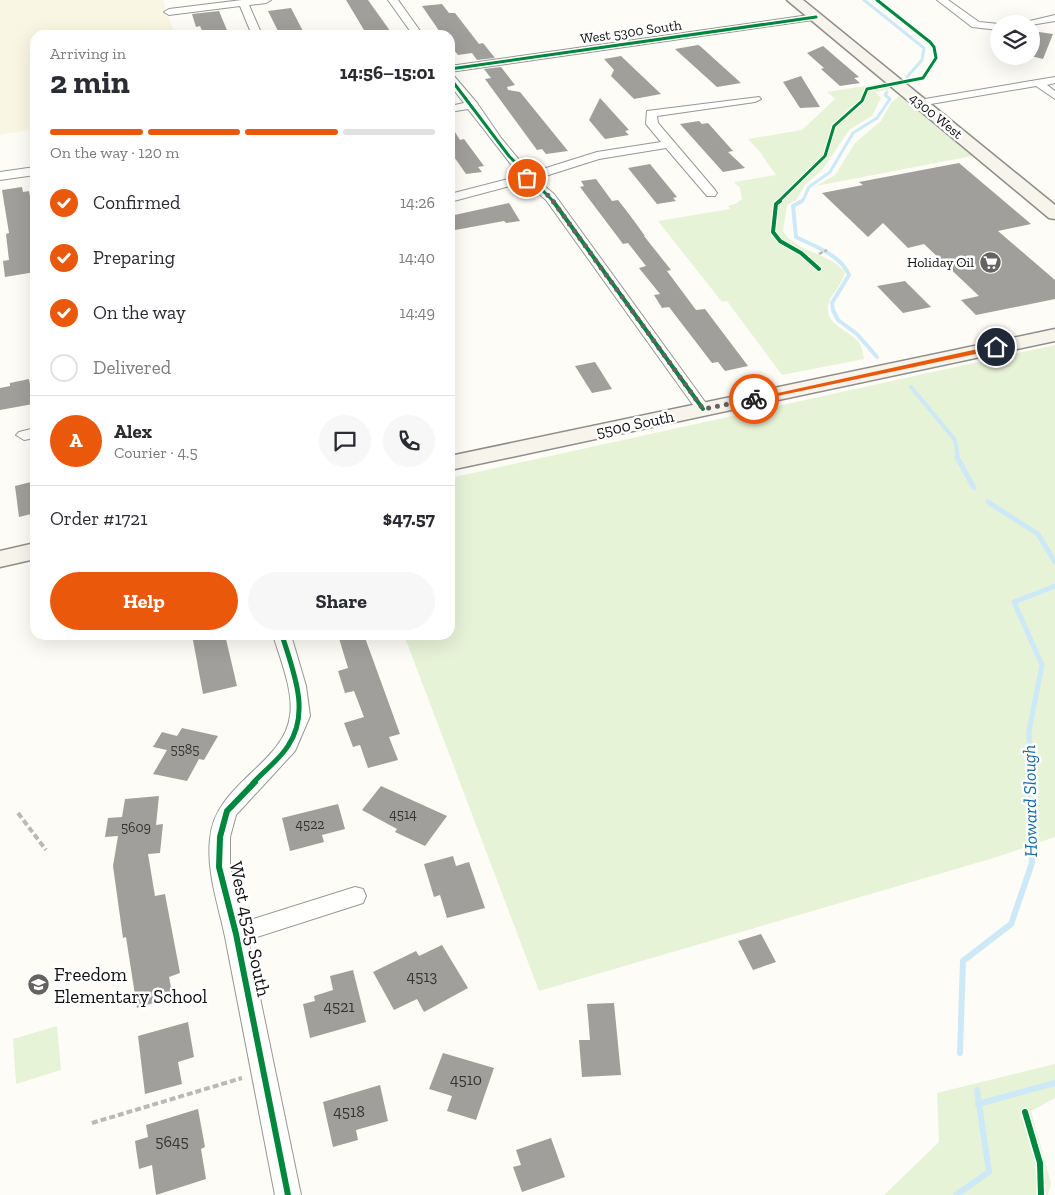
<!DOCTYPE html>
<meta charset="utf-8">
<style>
:root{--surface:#fff;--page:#f7f7f7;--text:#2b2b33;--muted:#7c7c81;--line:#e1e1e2;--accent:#ea580c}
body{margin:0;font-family:"Zilla Slab",serif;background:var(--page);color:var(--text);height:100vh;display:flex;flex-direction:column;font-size:19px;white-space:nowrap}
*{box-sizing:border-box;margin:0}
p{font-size:16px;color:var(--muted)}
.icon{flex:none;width:28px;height:28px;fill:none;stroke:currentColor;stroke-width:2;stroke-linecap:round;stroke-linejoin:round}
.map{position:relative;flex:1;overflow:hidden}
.details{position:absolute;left:30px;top:30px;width:425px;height:610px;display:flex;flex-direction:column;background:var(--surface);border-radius:15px;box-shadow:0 5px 20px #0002}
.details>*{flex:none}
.buttons{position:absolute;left:990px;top:15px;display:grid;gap:10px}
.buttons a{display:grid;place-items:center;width:50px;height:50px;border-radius:50%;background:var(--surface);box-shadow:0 5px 20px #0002;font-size:25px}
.pin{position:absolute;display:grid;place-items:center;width:42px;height:42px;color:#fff;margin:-21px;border:2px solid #fff;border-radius:50%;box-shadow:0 1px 5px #0007}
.courier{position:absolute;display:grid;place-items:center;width:50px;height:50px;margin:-25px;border:4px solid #ea580c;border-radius:50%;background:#fff;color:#222;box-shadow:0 1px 6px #0007}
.head em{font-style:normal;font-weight:700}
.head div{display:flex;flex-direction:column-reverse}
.head{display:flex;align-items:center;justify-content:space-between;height:85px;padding:0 20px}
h1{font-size:32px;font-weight:700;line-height:38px}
.bar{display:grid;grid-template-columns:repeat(4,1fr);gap:8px 5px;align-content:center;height:60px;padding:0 20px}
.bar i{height:6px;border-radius:4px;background:var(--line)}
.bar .current{background:var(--accent)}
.bar p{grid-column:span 4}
.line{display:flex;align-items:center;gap:12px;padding:0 20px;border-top:1px solid var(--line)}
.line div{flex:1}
.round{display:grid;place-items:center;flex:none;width:52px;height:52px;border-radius:26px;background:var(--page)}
ol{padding:0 20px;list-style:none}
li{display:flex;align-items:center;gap:15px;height:55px}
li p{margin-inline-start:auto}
li .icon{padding:5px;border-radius:50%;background:var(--accent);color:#fff;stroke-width:4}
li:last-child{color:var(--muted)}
li i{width:28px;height:28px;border:2px solid var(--line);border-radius:50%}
.primary-button{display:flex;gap:10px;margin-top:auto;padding:10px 20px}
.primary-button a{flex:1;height:58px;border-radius:30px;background:var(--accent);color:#fff;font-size:20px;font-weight:700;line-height:58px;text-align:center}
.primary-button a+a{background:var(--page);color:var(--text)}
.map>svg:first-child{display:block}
</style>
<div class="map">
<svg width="1055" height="1195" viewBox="0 0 1055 1195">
<rect width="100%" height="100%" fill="#fdfcf7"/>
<!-- farmland -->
<path fill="#f9f7e4" d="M0,0h163l12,35h-140v94l-35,6z"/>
<!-- green -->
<g fill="#e7f3d7">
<path d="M884,83l7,6 -16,3 6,6 -9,18 -23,14 -26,39 -18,16 -9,15 -9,5 -4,26c13,22 46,21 62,41 -2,13 -16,23 -17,35 -2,19 23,24 32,37 2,4 3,10 4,15l-82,16 -55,-74 -5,1 -64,-81 72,-12 -2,-3 9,-3 5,-4 -2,-11 -6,-6 42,-7 -16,-23 -12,-13 54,-9 33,-31 -8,-7z"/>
<path d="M899,96l73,60 -156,30 19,-11 20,-32 26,-22 10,-18z"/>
<path d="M1055,345v492l-58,20 -458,134 -135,-356h46v-157z"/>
<path d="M57,1026l4,44 -45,14 -3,-45z"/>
<path d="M1055,1064v34l-24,13 20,72 -3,12h-164l55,-53 -2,-49z"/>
</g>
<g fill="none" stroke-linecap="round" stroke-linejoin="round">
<!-- stream-far3 -->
<g stroke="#cde8f7" stroke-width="3">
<path d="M864,0l60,48 -2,12 -15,17"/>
<path d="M800,202l3,-2 6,-13 21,-15 23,-39 24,-15 13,-19 -5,-4 2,-3"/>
</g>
<!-- stream-far2 -->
<g stroke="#cde8f7" stroke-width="4">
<path d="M802,201l-9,5 3,31c18,9 45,18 53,38l-17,28 1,7 5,10 19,14 20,23"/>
<path d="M911,387l44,53 3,18"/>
</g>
<!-- stream-far1 -->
<g stroke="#cde8f7" stroke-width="5">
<path d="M957,457l17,31"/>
<path d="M988,502l50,32 17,28"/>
<path d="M1030,783l-1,-52 13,-66 -28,-63 41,-16"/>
</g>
<!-- stream -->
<g stroke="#cde8f7" stroke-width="6">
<path d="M960,1053l3,-92 48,-37 21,-61 -2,-81"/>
<path d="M978,1104l77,-21"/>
<path d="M956,1195l33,-23 -12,-82"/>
</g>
</g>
<!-- building -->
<g fill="#a19f9c">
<path d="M346,0h22l25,35h-26z"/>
<path d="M442,4l7,9h6l24,31 4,-1 12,15 -18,2 -5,-7 -14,2 -8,-10v-10h-8l-20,-29z"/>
<path d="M291,8l14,27h-25l-12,-24z"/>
<path d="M219,11l10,24h-25l-4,-9 -4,1 -4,-13z"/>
<path d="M1039,32l14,2 -10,25 -12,-3v-8z"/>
<path d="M698,45l2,1 41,37 -24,4 -42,-38z"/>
<path d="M823,46l36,31 -5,1 6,5 -20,3 -19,-17 3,-1 -17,-15z"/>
<path d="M621,56l1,1 39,37 -27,5 -23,-23 3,-6 -10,-11z"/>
<path d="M501,67l14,18 -8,2 1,3 12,2 48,59 -22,3 -4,-5 -5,1 -52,-71 6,-1 -7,-9z"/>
<path d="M801,76l19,31 -20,1 -17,-26z"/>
<path d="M600,98l29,32 -4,1 4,4 -24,4 -16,-19z"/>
<path d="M699,121l3,3 6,-1 25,28 -5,1 17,16 -22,4 -43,-48z"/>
<path d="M450,124l10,16 4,-1 20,27 -6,1 4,5 -16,2 -16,-23z"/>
<path d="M959,163l72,61 -33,7 57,49v19l-79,16 -15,-15 18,-4 -55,-52 -16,4 -25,-25 -15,14 -46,-44 41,-8 -4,-3z"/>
<path d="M650,164l27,33 -4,1 3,3 -19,3 -29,-36z"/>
<path d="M596,179l16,22 6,-1 11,14 16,22h-1l27,34 -4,1 29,39 9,-1 43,57 -23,5 -7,-9 -6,1 -43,-56 -7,1 -8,-13 6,-1 -21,-26 7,-2 -18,-23 -5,1 -43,-57 4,-1 -3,-5z"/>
<path d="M22,187l1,5 6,-1 6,32v49l-30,5 -2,-16 6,-1 -3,-26 3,-1 -7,-43z"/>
<path d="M509,203l11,18 -14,2 -2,-2 -54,10v-15z"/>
<path d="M905,281l26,26 -28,6 -26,-27z"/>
<path d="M595,362l17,27 -20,4 -17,-27z"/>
<path d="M29,379l4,25 -33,6v-22l10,-2v-3z"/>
<path d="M35,481v32l-16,4 -4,-31z"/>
<path d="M192,635h33l12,51 -34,8z"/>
<path d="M338,635h26l36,99 -11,3 9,23 -30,8 -8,-23 -7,2 -9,-24 20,-6 -10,-26 -9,2 -7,-22 10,-3z"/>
<path d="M182,728l36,8 -14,24 -5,-1 -12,22 -34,-7 14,-24 -14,-3 9,-15 15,4z"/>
<path d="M381,786l66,30 -22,30 -30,-14 2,-3 -35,-19z"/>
<path d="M159,796l-3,29 7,-1 -3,29 -12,1 7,42 10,-2 15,79 -11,4 4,20 -36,11 -11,-71 -3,1 -10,-72 5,-30 -13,1 3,-19 14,-1 3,-18z"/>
<path d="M338,804l7,25 -23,6 2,7 -34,9 -8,-33z"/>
<path d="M453,856l3,10 13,-4 16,46 -38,10 -7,-23 -6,2 -10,-33z"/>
<path d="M761,934l15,28 -23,8 -15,-29z"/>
<path d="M442,945l26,43 -44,24 -7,-13 -23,11 -21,-38 43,-21 3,5z"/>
<path d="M353,970l13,52 -56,16 -7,-34 12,-3 -1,-5 19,-6 -3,-14z"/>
<path d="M614,1003l7,72 -39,2 -3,-37h11l-3,-36z"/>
<path d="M188,1022l6,35 -16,5 4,22 -37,10 -7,-58z"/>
<path d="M443,1053l51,15 -18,52 -29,-9 5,-15 -23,-7z"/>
<path d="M380,1085l8,36 -32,9 2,10 -25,7 -10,-45z"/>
<path d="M198,1109l7,38 -4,2 5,30 -50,16 -4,-30 -13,4 -4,-28 13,-4 -2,-12z"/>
<path d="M551,1138l14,39 -43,15 -9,-25 8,-2 -5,-15z"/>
</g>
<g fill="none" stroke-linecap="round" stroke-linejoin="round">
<defs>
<g id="street">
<path d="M242,0h29l-5,3 -17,2 13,30h-10l-12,-29 -71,9 -5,-3 5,-3z"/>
<path d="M388,0h10l25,35h-10z"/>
<path d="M937,0h11l31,22 20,2v6l-27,-3z"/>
<path d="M816,14l5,3 -1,2 -370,53v-6z"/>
<path d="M1055,15v6l-24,4 -14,-1z"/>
<path d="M450,75l4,1 23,27 24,35 29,35 67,-21 64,-10 -15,-18 1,-13 112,-14 2,2 -6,3 -98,14 1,7 57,67 2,3 -2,3h-8l-41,-48 -67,11 -63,20 18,15 154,212 3,3 -3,3h-10l-152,-212 -21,-18 -75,20v-8l70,-18 -52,-67 -18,3v-6l14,-3 -14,-18z"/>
<path d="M1055,77v6l-8,2 8,6v8l-19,-13 -117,20 -6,-3 6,-3z"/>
<path d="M35,167v8l-35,5v-8z"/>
<path d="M35,428v10l-11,2 -8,-5 3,-3z"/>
<path d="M273,635h18l15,51 4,30 -15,35 -59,64 -6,22v30l14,55 111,-35 8,2 3,7 -3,7 -115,37 53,255h-26c-16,-83 -32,-166 -48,-248 -6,-36 -21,-71 -17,-108 4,-55 74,-75 80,-123 4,-24 -10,-58 -17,-81z"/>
</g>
<g id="secondary">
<path d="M787,0h16l252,205v14l-6,-1z"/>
<path d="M1055,329v12l-605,129v-14z"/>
<path d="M35,543v16l-35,8v-16z"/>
</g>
</defs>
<!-- street casing -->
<use href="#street" stroke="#979795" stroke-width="2"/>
<!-- secondary casing -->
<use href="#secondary" stroke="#8e8d8b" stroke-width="3"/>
<!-- path-far1 -->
<path stroke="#b9b9b8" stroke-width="2.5" stroke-dasharray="4 2" stroke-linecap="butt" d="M819,254l8,-4"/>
<!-- path -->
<g stroke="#b9b9b8" stroke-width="4" stroke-dasharray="6 3" stroke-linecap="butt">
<path d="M18,813l28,37"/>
<path d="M92,1123l150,-45"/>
</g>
<!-- street -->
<use href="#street" fill="#fffffe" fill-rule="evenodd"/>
<!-- secondary -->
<use href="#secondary" fill="#f6f4eb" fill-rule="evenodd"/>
<defs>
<g id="cycleway-far3">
<path d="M450,69l366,-52"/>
<path d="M450,78l59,78 45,46"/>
<path d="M778,202l47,-46 9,-30 28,-25 5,-12 56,-11 13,-20 -2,-11 -4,-5 -53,-42"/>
</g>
<g id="cycleway-far2">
<path d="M553,201l150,208"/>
<path d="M780,201l-4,3 -3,28 7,9 21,12 18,16"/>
</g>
<path id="cycleway-far1" d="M253,783c11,-12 26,-23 35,-37 23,-34 5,-75 -6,-111"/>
<g id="cycleway">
<path d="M255,782l-28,29 -7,26 -1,30 17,67 52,261"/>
<path d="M1025,1112l15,51 1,32"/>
</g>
</defs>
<!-- cycleway-far3 casing -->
<use href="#cycleway-far3" stroke="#fff" stroke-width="5"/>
<!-- cycleway-far2 casing -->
<use href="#cycleway-far2" stroke="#fff" stroke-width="6"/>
<!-- cycleway-far1 casing -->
<use href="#cycleway-far1" stroke="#fff" stroke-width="8"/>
<!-- cycleway casing -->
<use href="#cycleway" stroke="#fff" stroke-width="9"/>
<!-- cycleway-far3 -->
<use href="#cycleway-far3" stroke="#00873e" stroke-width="3"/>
<!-- cycleway-far2 -->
<use href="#cycleway-far2" stroke="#00873e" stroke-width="4"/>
<!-- cycleway-far1 -->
<use href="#cycleway-far1" stroke="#00873e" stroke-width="5"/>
<!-- cycleway -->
<use href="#cycleway" stroke="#00873e" stroke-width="6"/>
</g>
<!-- route -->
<path fill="#ea580c" d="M996,345l3,4 -245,52 -3,-2z"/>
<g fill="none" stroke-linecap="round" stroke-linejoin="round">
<!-- done -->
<path stroke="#646362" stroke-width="5" stroke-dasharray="0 9" d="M527,178l23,19 153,212 51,-10"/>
</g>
<!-- icons -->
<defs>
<symbol id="supermarket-disc" viewBox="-11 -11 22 22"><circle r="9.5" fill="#646362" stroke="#fff"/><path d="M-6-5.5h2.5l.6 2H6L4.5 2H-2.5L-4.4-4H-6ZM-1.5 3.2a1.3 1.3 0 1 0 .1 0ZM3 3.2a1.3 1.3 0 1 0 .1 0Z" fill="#fff"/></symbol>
<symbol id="school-disc" viewBox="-11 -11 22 22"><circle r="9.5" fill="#646362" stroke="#fff"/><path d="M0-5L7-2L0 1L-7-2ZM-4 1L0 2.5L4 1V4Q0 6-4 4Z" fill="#fff"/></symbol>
</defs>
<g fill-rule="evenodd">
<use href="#supermarket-disc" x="978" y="250" width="25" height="25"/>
<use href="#school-disc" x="26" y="972" width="25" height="25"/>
</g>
<g text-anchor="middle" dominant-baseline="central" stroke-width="5" stroke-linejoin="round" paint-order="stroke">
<!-- far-street labels -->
<g font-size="14" fill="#111" stroke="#fff">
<text transform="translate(631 32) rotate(-8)">West 5300 South</text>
<text transform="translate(936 116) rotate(39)">4300 West</text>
</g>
<!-- far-poi labels -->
<g font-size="14" fill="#111" stroke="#fff" text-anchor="end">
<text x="974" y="262">Holiday Oil</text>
</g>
<!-- number labels -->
<g font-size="14" fill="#353434">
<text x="185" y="749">5585</text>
<text x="403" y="814">4514</text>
<text x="310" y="824">4522</text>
<text x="136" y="827">5609</text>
</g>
<!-- street labels -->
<g font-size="16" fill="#111" stroke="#fff">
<text transform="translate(635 424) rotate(-12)">5500 South</text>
</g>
<!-- near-number labels -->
<g font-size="16" fill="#353434">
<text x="422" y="976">4513</text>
<text x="339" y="1006">4521</text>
<text x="466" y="1079">4510</text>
<text x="349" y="1111">4518</text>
<text x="172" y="1141">5645</text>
</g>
<!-- water labels -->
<g font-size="18" font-style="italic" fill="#1768a6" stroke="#fff">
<text transform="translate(1030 801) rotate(-91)">Howard Slough</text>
</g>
<!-- near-street labels -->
<g font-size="19" fill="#111" stroke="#fff">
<text transform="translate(250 929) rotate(78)">West 4525 South</text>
</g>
<!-- near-poi labels -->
<g font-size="19" fill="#111" stroke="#fff" text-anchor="start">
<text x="54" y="974">Freedom<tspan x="54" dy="22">Elementary School</tspan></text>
</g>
</g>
</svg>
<div class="buttons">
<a><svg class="icon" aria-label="layers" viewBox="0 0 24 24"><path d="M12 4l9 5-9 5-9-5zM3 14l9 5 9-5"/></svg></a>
</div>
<div class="pin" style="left:527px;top:178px;background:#ea580c"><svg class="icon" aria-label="bag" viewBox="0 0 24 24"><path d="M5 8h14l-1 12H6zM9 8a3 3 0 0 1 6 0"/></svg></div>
<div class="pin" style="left:996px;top:347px;background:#1f2937"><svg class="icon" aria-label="home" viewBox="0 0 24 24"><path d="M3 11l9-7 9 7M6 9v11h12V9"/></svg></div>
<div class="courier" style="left:754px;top:399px"><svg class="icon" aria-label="bike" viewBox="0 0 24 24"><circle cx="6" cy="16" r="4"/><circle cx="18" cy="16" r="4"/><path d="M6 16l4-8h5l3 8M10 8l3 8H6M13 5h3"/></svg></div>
<section class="details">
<div class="head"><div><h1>2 min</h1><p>Arriving in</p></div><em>14:56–15:01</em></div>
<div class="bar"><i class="current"></i><i class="current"></i><i class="current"></i><i></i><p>On the way · 120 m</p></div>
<ol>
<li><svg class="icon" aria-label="check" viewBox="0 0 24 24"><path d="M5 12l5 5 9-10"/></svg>Confirmed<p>14:26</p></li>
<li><svg class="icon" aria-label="check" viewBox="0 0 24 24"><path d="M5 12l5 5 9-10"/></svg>Preparing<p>14:40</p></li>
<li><svg class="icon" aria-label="check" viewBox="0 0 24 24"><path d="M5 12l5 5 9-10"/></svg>On the way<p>14:49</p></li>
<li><i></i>Delivered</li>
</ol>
<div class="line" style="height:90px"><b class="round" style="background:var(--accent);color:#fff">A</b><div><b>Alex</b><p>Courier · 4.5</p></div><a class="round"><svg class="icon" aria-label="chat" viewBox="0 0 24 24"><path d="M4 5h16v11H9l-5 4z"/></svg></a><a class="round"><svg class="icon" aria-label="phone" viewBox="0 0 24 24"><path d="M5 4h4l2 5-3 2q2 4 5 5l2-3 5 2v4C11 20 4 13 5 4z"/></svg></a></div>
<div class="line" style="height:65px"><div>Order #1721</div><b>$47.57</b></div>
<div class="primary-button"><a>Help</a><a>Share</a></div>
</section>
</div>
